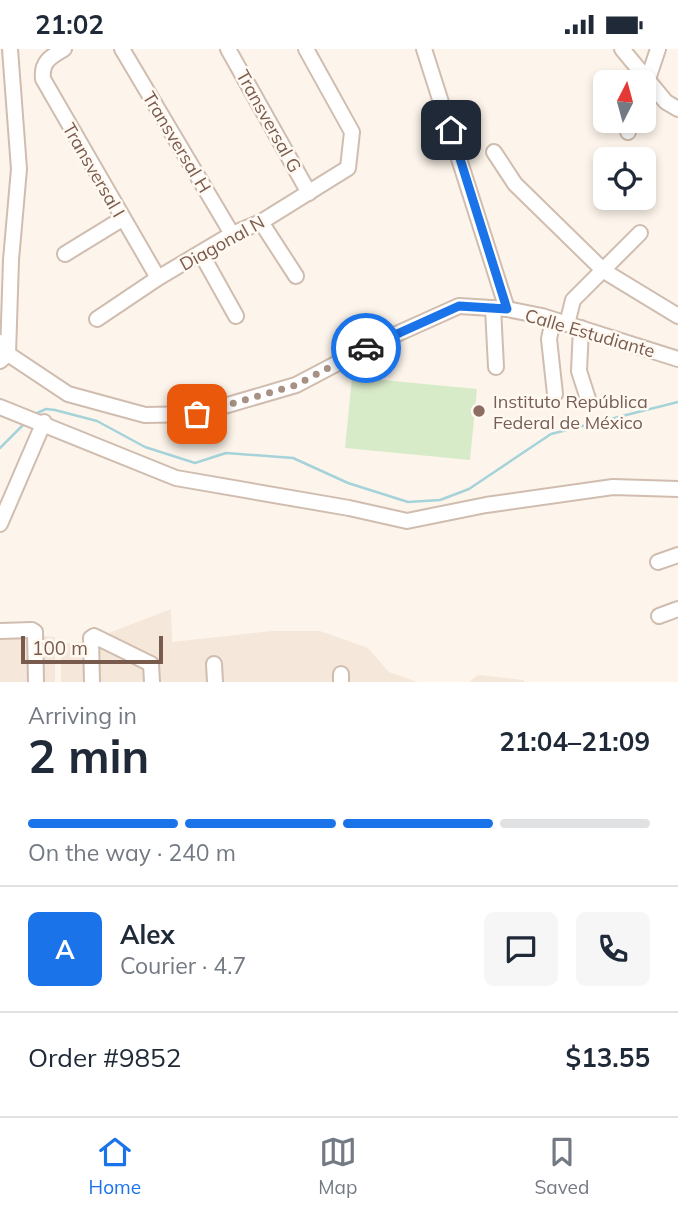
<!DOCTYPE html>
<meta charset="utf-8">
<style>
:root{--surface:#fff;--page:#f6f6f7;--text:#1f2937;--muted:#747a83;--line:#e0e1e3;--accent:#1a73e8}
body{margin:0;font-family:Mulish,sans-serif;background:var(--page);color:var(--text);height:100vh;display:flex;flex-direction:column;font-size:26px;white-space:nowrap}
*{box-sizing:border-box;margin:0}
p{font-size:23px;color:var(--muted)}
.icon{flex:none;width:38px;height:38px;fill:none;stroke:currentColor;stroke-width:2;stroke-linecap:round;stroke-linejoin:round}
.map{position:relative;height:633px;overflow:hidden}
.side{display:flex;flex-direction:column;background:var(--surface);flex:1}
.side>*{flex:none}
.needle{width:46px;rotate:6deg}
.fabs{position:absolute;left:593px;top:21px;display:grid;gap:14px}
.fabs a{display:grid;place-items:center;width:63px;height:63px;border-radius:10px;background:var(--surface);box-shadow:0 4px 10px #0003;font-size:35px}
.scale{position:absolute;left:21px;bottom:18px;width:142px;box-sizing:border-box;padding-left:7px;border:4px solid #795b4d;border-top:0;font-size:19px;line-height:24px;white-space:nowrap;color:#795b4d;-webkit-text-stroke:5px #fff9f2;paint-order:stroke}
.pin{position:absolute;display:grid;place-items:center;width:60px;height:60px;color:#fff;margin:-30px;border-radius:14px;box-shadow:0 4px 10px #0006}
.courier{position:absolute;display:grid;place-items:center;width:70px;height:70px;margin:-35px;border:5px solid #1a73e8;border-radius:50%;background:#fff;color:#222;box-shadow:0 2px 9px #0007}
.summary em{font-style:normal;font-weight:700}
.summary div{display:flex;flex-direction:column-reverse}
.summary{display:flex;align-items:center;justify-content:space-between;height:119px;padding:0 28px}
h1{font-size:46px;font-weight:700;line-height:52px}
.bar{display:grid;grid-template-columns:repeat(4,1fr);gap:10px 7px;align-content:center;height:84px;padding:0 28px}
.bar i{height:9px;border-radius:5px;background:var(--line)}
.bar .selected{background:var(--accent)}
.bar p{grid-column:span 4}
.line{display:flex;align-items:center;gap:18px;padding:0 28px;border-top:2px solid var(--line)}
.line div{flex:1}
.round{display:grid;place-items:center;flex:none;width:74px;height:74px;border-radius:10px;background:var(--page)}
.status{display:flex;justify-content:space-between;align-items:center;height:49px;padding:0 35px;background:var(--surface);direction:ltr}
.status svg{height:19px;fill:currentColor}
.tabs{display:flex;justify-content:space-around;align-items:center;height:98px;border-top:2px solid var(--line);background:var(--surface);font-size:19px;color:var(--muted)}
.tabs a{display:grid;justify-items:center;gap:4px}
.tabs .selected{color:var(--accent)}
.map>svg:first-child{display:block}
</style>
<div class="status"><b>21:02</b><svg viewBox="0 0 49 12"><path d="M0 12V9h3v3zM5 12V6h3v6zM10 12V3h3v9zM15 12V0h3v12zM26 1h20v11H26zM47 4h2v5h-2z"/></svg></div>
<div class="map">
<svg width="678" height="633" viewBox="0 0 678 633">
<rect width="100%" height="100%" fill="#fdf5eb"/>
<!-- residential -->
<g fill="#f5e7d9">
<path d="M171,560l1,33 100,-11h48l48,17 21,24 28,10h-356v-38l27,-3z"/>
<path d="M0,583l55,5v45h-55z"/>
<path d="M478,626l46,5v2h-55z"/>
</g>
<!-- green -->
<path fill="#d8ebc9" d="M352,328l125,12 -7,71 -125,-12z"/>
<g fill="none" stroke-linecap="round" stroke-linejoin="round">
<!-- stream -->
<g stroke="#a5d3d9" stroke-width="2.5">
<path d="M35,365l11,-5 9,1 42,11 48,26 50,16 31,-10 67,5 55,25 60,19 32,-2 29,-11 82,-55 127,-32"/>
<path d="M0,399l25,-25"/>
</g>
<defs>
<g id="minor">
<path d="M64,0c-14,8 -23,13 -21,30l115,199"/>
<path d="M122,0l110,185"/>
<path d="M228,0l81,144"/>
<path d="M424,0l83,260"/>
<path d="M622,0l44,53 12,7"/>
<path d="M646,36l12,-36"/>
<path d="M628,83l4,-11"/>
<path d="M494,103l21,32 89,87 74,45"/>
<path d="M261,173l35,54"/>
<path d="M65,205l57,-35"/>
<path d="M202,206l34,61"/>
<path d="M493,259l3,59"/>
<path d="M97,270l61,-41 74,-44 29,-12 87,-54 4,-36 -46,-83"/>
<path d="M553,271l-4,19 6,55"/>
<path d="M567,275l6,-24 67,-67"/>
<path d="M581,279l-2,43 9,28"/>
<path d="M0,293l8,12 60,40 77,21 52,-1 99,-29 74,-39 89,-40 48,3 35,7 136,43"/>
<path d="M0,312l8,-7 3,-94 8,-91 -9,-120"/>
<path d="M0,358l176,71 173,30 58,13 79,-16 127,-18 65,2"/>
<path d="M0,475l44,-102"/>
<path d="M658,513l20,-7"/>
<path d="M659,567l19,-7"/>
<path d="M0,582l32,-1 3,2 1,50"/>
<path d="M214,615l1,18"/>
<path d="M341,625v8"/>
<path d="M92,633l-1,-44 3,-2 57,28 1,18"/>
</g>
</defs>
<!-- minor casing -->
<use href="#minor" stroke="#d0bdaf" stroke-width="18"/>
<!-- minor -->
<use href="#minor" stroke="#fff" stroke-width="14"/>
</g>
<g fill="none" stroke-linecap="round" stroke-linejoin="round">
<!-- done -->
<path stroke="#a79184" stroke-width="7" stroke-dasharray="0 12.6" d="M197,365l99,-29 70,-37"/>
<!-- route -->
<path stroke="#1a73e8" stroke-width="9" d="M366,299l93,-42 48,3 -56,-179"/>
</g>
<!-- markers -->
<circle fill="#8d6e63" stroke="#fff9f2" stroke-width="2.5" cx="479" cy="362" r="7"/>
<g text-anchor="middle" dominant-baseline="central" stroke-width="5" stroke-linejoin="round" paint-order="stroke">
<!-- street labels -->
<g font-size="18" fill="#795b4d" stroke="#fff9f2">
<text transform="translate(269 72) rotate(61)">Transversal G</text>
<text transform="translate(177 93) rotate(59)">Transversal H</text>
<text transform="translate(94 121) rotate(60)">Transversal I</text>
<text transform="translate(222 194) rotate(-29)">Diagonal N</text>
<text transform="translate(590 284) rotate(16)">Calle Estudiante</text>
</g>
<!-- education labels -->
<g font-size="18" fill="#785e54" stroke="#fff9f2" text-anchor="start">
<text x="493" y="352">Instituto República<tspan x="493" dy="21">Federal de México</tspan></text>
</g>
</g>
</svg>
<div class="fabs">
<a><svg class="needle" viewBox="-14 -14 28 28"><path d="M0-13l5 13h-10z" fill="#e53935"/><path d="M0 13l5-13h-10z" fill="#747a83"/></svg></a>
<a><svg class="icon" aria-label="locate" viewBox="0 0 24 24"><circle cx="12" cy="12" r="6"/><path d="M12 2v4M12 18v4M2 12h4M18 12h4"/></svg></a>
</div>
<div class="scale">100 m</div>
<div class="pin" style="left:197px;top:365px;background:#ea580c"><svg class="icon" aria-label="bag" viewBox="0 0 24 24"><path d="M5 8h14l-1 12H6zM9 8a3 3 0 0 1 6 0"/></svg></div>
<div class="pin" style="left:451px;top:81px;background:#1f2937"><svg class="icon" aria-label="home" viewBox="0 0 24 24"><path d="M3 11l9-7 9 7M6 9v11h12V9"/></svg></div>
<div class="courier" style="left:366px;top:299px"><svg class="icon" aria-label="car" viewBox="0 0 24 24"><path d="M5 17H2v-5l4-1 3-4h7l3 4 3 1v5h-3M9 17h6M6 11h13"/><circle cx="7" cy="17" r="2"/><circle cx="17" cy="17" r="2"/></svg></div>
</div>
<section class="side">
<div class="summary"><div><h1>2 min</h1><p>Arriving in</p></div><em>21:04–21:09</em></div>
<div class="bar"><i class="selected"></i><i class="selected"></i><i class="selected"></i><i></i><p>On the way · 240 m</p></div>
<div class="line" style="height:126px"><b class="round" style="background:var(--accent);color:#fff">A</b><div><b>Alex</b><p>Courier · 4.7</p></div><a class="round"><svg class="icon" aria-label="chat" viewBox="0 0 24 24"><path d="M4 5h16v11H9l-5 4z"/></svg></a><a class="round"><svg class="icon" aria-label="phone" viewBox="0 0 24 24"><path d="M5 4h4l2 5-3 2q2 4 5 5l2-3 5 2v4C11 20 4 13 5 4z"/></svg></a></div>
<div class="line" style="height:91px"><div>Order #9852</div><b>$13.55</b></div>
</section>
<nav class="tabs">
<a class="selected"><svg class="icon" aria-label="home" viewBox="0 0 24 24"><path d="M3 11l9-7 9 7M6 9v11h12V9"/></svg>Home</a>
<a><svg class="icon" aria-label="map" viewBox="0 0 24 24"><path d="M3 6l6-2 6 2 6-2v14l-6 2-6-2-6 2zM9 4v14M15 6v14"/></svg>Map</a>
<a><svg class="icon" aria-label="saved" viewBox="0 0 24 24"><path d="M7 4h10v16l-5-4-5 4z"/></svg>Saved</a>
</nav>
